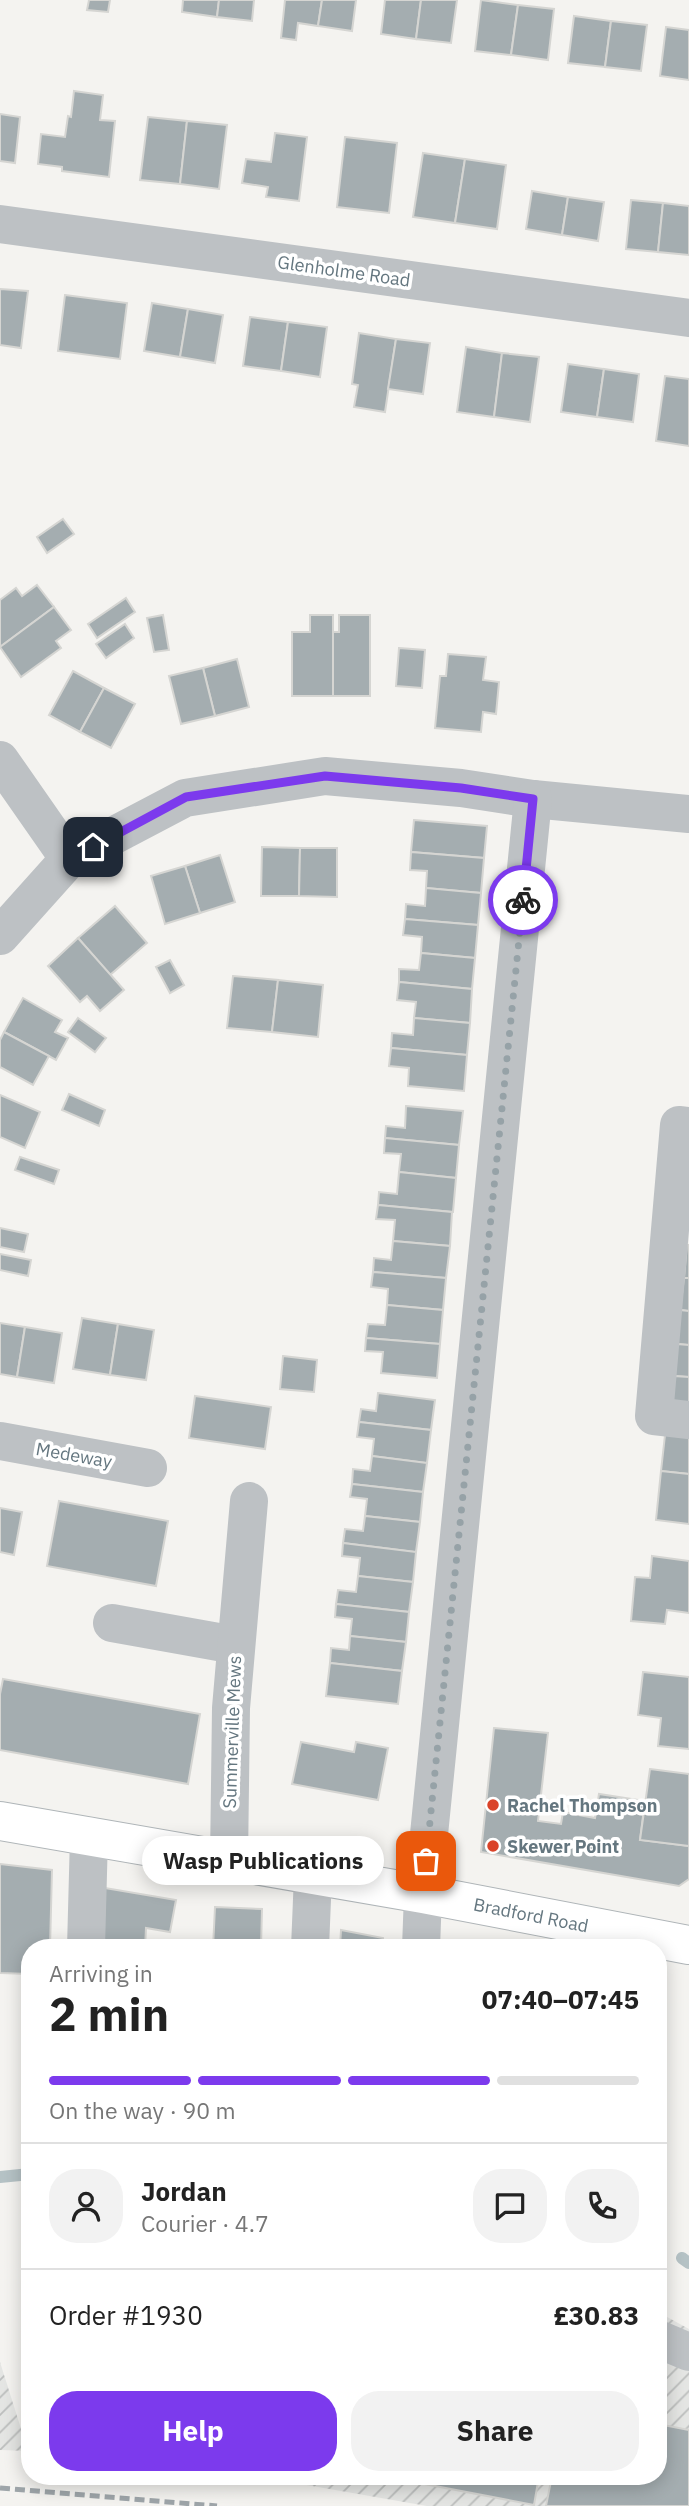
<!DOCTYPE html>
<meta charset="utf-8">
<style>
:root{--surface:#fff;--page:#f2f2f2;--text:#222;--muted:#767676;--line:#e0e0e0;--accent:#7c3aed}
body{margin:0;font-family:"IBM Plex Sans",sans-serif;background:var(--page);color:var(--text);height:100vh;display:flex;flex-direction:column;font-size:26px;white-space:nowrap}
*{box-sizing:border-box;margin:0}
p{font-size:23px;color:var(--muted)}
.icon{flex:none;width:38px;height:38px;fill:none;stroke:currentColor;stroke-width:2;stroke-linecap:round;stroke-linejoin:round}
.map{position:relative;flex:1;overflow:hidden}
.side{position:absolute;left:21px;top:1939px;width:646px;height:546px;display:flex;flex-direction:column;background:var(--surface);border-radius:28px;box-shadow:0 4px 18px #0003}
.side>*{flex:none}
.pin{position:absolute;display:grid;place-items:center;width:60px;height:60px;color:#fff;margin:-30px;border-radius:14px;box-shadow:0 4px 10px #0006}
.courier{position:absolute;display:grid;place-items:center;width:70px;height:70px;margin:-35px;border:5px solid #7c3aed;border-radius:50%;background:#fff;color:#222;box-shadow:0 2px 9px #0007}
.bubble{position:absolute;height:49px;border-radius:24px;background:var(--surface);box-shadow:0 4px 18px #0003;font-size:23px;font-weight:700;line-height:49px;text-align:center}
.summary em{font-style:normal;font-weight:700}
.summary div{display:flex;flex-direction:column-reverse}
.summary{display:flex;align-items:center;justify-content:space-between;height:119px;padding:0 28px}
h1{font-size:46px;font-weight:700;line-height:52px}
.bar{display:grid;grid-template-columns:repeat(4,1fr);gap:10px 7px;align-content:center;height:84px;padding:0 28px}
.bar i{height:9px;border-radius:5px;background:var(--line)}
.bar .active{background:var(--accent)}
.bar p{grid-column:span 4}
.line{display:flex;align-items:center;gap:18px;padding:0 28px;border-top:2px solid var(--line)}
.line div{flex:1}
.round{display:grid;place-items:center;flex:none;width:74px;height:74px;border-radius:28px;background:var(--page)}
.cta{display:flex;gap:14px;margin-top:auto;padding:14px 28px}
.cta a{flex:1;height:80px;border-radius:28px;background:var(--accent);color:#fff;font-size:28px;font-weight:700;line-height:80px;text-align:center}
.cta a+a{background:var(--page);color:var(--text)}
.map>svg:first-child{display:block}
</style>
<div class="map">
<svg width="689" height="2506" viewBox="0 0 689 2506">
<defs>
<pattern id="industrial-furrows" width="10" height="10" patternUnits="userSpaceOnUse" patternTransform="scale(1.75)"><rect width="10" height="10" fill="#e4e5e3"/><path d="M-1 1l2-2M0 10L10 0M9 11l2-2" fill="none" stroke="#bcbebd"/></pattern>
</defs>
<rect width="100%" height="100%" fill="#f4f3f0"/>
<!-- industrial -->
<g fill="url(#industrial-furrows)">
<path d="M658,2312l31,17v177h-262l-172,-30h403z"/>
<path d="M0,2362l28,89 -28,-1z"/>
</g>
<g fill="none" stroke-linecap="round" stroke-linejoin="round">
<!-- stream -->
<g stroke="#b5c2c5" stroke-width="12">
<path d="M0,2177l30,-3"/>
<path d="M682,2258l7,5"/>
</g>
</g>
<!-- building -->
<g fill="#a4adb0" stroke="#d5d5d2" stroke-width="2">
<path d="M89,0h21l-2,12 -21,-2z"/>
<path d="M183,0h36l-2,17 -35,-5z"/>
<path d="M219,0h35l-2,21 -35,-4z"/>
<path d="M285,0h37l-4,26 -20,-3 -2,17 -15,-2z"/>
<path d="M322,0h34l-4,31 -34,-5z"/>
<path d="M385,0h36l-5,39 -35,-5z"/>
<path d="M421,0h36l-6,43 -35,-4z"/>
<path d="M481,0l37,5 -7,50 -36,-4z"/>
<path d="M518,5l36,4 -6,51 -37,-5z"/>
<path d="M574,16l37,5 -6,46 -37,-4z"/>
<path d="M611,21l36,4 -6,46 -36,-4z"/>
<path d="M666,27l23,3v50l-29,-4z"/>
<path d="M74,91l29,4 -3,25 15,1 -6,56 -47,-6v-4l-24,-3 3,-30 24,3 3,-21 3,1z"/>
<path d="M0,114l20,3 -5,46 -15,-2z"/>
<path d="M148,117l39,4 -7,63 -40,-4z"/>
<path d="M187,121l40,4 -8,64 -39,-5z"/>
<path d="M275,133l32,4 -8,64 -33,-4 2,-10 -26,-4 4,-24 25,3z"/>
<path d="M345,137l52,6 -8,70 -52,-6z"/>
<path d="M423,153l42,6 -10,64 -42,-6z"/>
<path d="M465,159l41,6 -9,64 -42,-6z"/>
<path d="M532,191l36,6 -6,38 -36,-6z"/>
<path d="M568,197l36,5 -6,39 -36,-6z"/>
<path d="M631,200l32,3 -5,49 -32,-3z"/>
<path d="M663,203l26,3v49l-31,-3z"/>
<path d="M0,289l28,2 -7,57 -21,-3z"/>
<path d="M65,295l62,8 -7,56 -62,-8z"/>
<path d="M152,303l36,6 -8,48 -36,-6z"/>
<path d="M188,309l35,6 -8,48 -35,-6z"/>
<path d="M250,317l38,5 -7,49 -38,-5z"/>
<path d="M288,322l39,5 -7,50 -39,-6z"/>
<path d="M359,333l37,6 -11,73 -31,-5 4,-22 -6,-1z"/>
<path d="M396,339l34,4 -7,51 -35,-5z"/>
<path d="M466,347l36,6 -8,64 -37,-5z"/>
<path d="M502,353l37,4 -9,65 -36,-5z"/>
<path d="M568,364l36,5 -7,48 -36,-5z"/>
<path d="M604,369l35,5 -6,48 -36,-5z"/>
<path d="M665,376l24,3v67l-33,-5z"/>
<path d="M63,519l11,15 -27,19 -10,-16z"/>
<path d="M37,585l17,22 -54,40v-47l16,-12 6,8z"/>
<path d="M126,598l9,14 -38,26 -9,-14z"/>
<path d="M54,607l17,23 -15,11 5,7 -40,29 -21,-30z"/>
<path d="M163,615l6,35 -15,2 -7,-34z"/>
<path d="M310,615h23v81h-41v-64h18z"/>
<path d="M339,615h31v81h-37v-64h6z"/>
<path d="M125,624l9,14 -28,20 -10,-14z"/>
<path d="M399,648l26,2 -3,38 -26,-2z"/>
<path d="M448,654l38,3 -3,23 16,2 -3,32 -13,-2 -2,20 -46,-4 5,-52h6z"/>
<path d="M237,659l12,48 -34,9 -12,-48z"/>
<path d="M203,668l12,48 -34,8 -12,-48z"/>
<path d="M73,671l31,17 -24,44 -31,-17z"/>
<path d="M104,688l31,16 -24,44 -31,-16z"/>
<path d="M414,820l73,6 -3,32 -73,-6z"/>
<path d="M262,847l38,1 -1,48h-38z"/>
<path d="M300,848h37v49l-38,-1z"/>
<path d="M411,852l73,6 -3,35 -55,-5 1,-17 -17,-1z"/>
<path d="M220,855l15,47 -35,11 -15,-47z"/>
<path d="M185,866l15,47 -35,11 -14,-48z"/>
<path d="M426,888l55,5 -3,32 -73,-6 1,-15 19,2z"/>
<path d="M115,906l32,37 -37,32 -32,-37z"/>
<path d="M405,919l73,6 -3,33 -54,-5 1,-16 -19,-2z"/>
<path d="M78,938l46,52 -24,21 -13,-15 -7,6 -32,-36z"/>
<path d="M421,953l54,5 -3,31 -73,-7v-13l20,1z"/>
<path d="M170,960l14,25 -14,8 -14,-26z"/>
<path d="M233,976l45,4 -6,52 -45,-4z"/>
<path d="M278,980l45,5 -5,52 -46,-5z"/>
<path d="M399,982l73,7 -2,34 -56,-5 2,-16 -19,-2z"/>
<path d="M23,998l39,22 -7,12 13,6 -12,22 -52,-28z"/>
<path d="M78,1018l28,20 -11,14 -27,-20z"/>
<path d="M414,1018l56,5 -3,32 -76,-7 1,-15 21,2z"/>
<path d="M4,1032l45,24 -16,29 -33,-18v-27z"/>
<path d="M391,1048l76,7 -3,36 -56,-5 1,-18 -20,-2z"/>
<path d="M69,1094l36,16 -6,16 -37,-16z"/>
<path d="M0,1095l40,17 -15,36 -25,-11z"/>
<path d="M406,1106l57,5 -4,34 -74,-7 1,-12 19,2z"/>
<path d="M385,1138l74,7 -3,33 -57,-6 2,-18 -17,-1z"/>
<path d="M20,1157l39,13 -5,14 -39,-14z"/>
<path d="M399,1172l57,6 -3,34 -75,-7 1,-13 18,2z"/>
<path d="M378,1205l74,7 -2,34 -57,-5 2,-21 -19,-1z"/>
<path d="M0,1228l28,6 -4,18 -24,-5z"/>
<path d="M393,1241l57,5 -4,32 -73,-6 1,-14 17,2z"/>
<path d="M687,1245h2v33h-5z"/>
<path d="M0,1254l31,6 -3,16 -28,-6z"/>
<path d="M373,1272l73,6 -3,32 -56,-5 1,-16 -17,-2z"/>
<path d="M684,1278h5v33l-9,-1z"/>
<path d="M387,1305l56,5 -3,34 -74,-6 2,-14 17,1z"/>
<path d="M680,1310l9,1v34l-12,-1z"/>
<path d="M82,1318l36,6 -8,51 -37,-6z"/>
<path d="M0,1323l25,4 -8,50 -17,-3z"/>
<path d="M118,1324l36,6 -8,50 -36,-5z"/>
<path d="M25,1327l37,6 -8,50 -37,-6z"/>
<path d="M366,1338l74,6 -3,34 -56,-5 2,-21 -18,-1z"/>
<path d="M677,1344l12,1v32l-15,-1z"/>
<path d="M283,1356l34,4 -3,32 -34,-3z"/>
<path d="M674,1376l15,1v33l-18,-2z"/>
<path d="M378,1393l57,7 -4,30 -72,-8 2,-13 15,2z"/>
<path d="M195,1396l76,11 -6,42 -76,-11z"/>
<path d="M359,1422l72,8 -4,33 -55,-7 2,-17 -17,-2z"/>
<path d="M666,1426l23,2v46l-28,-3z"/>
<path d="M372,1456l55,7 -4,29 -71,-8 1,-15 17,2z"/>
<path d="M661,1471l28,3v50l-33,-4z"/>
<path d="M352,1484l71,8 -3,30 -55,-6 2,-17 -17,-2z"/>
<path d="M59,1501l109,20 -12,65 -109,-20z"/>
<path d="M0,1508l22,4 -8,43 -14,-3z"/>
<path d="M365,1516l55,6 -4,30 -73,-9 2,-14 18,2z"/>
<path d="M343,1543l73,9 -3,30 -55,-6 2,-18 -18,-2z"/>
<path d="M652,1556l37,5v52l-22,-3 -2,14 -34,-3 4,-44 15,1z"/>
<path d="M358,1576l55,6 -4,30 -73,-8 2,-14 18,2z"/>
<path d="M336,1604l73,8 -3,30 -56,-6 2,-17 -17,-2z"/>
<path d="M350,1636l56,6 -4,29 -72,-8 1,-15 18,2z"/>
<path d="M330,1663l72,8 -4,33 -72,-8z"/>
<path d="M643,1672l46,5v72l-31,-3 3,-28 -23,-3z"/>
<path d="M3,1679l197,35 -12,70 -188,-34v-56z"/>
<path d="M494,1728l54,5 -10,88 23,3 2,-12 32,6 4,-24 46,7 -5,39 49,6v33l-10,7 -198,-34z"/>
<path d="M301,1742l53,10 2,-10 32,6 -10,52 -86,-16z"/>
<path d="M650,1769l39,5v72l-49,-6z"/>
<path d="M0,1864l52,6 -2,78h-20v26l-30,-1z"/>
<path d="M105,1888l71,12 -6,32 -24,-4 -1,20h-42z"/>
<path d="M215,1907l47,2 -1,39h-48z"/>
<path d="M341,1930l42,8v10h-43z"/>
<path d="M658,2424l31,6v76h-143l6,-30h106z"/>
<path d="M383,2476h156l-5,29z"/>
</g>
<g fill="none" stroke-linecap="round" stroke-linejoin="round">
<defs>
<path id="secondary" d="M0,1821l423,73 266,51"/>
</defs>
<!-- secondary casing -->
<use href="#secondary" stroke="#afb5b8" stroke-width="40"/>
<!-- minor -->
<g stroke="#bdc1c4" stroke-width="38">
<path d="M0,224l689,94"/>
<path d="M0,760l69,99"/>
<path d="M0,936l69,-77 116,-61 140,-22 136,12 72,11 156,15"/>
<path d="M689,1126l-10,-1 -25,291 35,4"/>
<path d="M0,1441l148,27"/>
<path d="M112,1623l123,22"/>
<path d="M229,1861l2,-153 18,-207"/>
<path d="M86,1948l3,-112"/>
<path d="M310,1948l3,-73"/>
<path d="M421,1948l2,-54 110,-1095"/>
<path d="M658,2339l31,13"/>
</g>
<!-- secondary -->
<use href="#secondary" stroke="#fff" stroke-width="38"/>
<!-- rail -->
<path stroke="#9ea5a9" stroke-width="5" stroke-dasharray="10 5" stroke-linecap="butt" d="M0,2488l217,18"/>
</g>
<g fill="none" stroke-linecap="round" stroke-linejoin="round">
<!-- done -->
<path stroke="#96a2a7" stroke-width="7" stroke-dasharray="0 12.6" d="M426,1861l97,-961"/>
<!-- route -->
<path stroke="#7c3aed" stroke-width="9" d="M93,847l93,-50 139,-21 136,12 72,11 -10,101"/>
</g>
<!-- markers -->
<g fill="#da4329" stroke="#fff" stroke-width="2.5">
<circle cx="493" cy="1805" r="7"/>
<circle cx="493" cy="1846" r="7"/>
</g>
<g text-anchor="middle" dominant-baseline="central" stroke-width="7" stroke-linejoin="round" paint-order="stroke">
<!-- street labels -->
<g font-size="18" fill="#64767f" stroke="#fff">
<text transform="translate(344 271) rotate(8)">Glenholme Road</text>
<text transform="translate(74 1455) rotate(10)">Medeway</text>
<text transform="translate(232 1732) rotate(-88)">Summerville Mews</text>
<text transform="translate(531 1915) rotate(11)">Bradford Road</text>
</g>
<!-- poi labels -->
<g font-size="18" font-weight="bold" fill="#64767f" stroke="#fff" text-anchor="start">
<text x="507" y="1805">Rachel Thompson</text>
<text x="507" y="1846">Skewer Point</text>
</g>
</g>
</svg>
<div class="pin" style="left:426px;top:1861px;background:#ea580c"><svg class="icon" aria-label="bag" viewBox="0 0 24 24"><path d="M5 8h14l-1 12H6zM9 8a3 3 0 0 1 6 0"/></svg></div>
<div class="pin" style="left:93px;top:847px;background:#1f2937"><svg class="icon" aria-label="home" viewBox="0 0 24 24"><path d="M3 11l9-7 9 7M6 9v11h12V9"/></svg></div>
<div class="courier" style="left:523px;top:900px"><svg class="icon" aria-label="bike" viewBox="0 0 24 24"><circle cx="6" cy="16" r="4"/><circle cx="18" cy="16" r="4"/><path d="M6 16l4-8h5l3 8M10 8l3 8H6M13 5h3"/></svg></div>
<div class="bubble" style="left:142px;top:1836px;width:242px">Wasp Publications</div>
<section class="side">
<div class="summary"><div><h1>2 min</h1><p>Arriving in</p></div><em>07:40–07:45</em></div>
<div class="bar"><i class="active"></i><i class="active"></i><i class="active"></i><i></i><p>On the way · 90 m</p></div>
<div class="line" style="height:126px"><a class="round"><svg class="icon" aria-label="person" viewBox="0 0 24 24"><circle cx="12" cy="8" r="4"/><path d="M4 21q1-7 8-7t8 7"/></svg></a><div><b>Jordan</b><p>Courier · 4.7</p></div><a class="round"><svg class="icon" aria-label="chat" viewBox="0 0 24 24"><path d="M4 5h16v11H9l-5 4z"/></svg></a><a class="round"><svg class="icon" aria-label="phone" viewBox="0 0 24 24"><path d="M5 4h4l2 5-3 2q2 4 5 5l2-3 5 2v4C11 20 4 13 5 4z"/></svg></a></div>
<div class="line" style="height:91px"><div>Order #1930</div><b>£30.83</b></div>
<div class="cta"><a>Help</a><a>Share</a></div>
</section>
</div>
